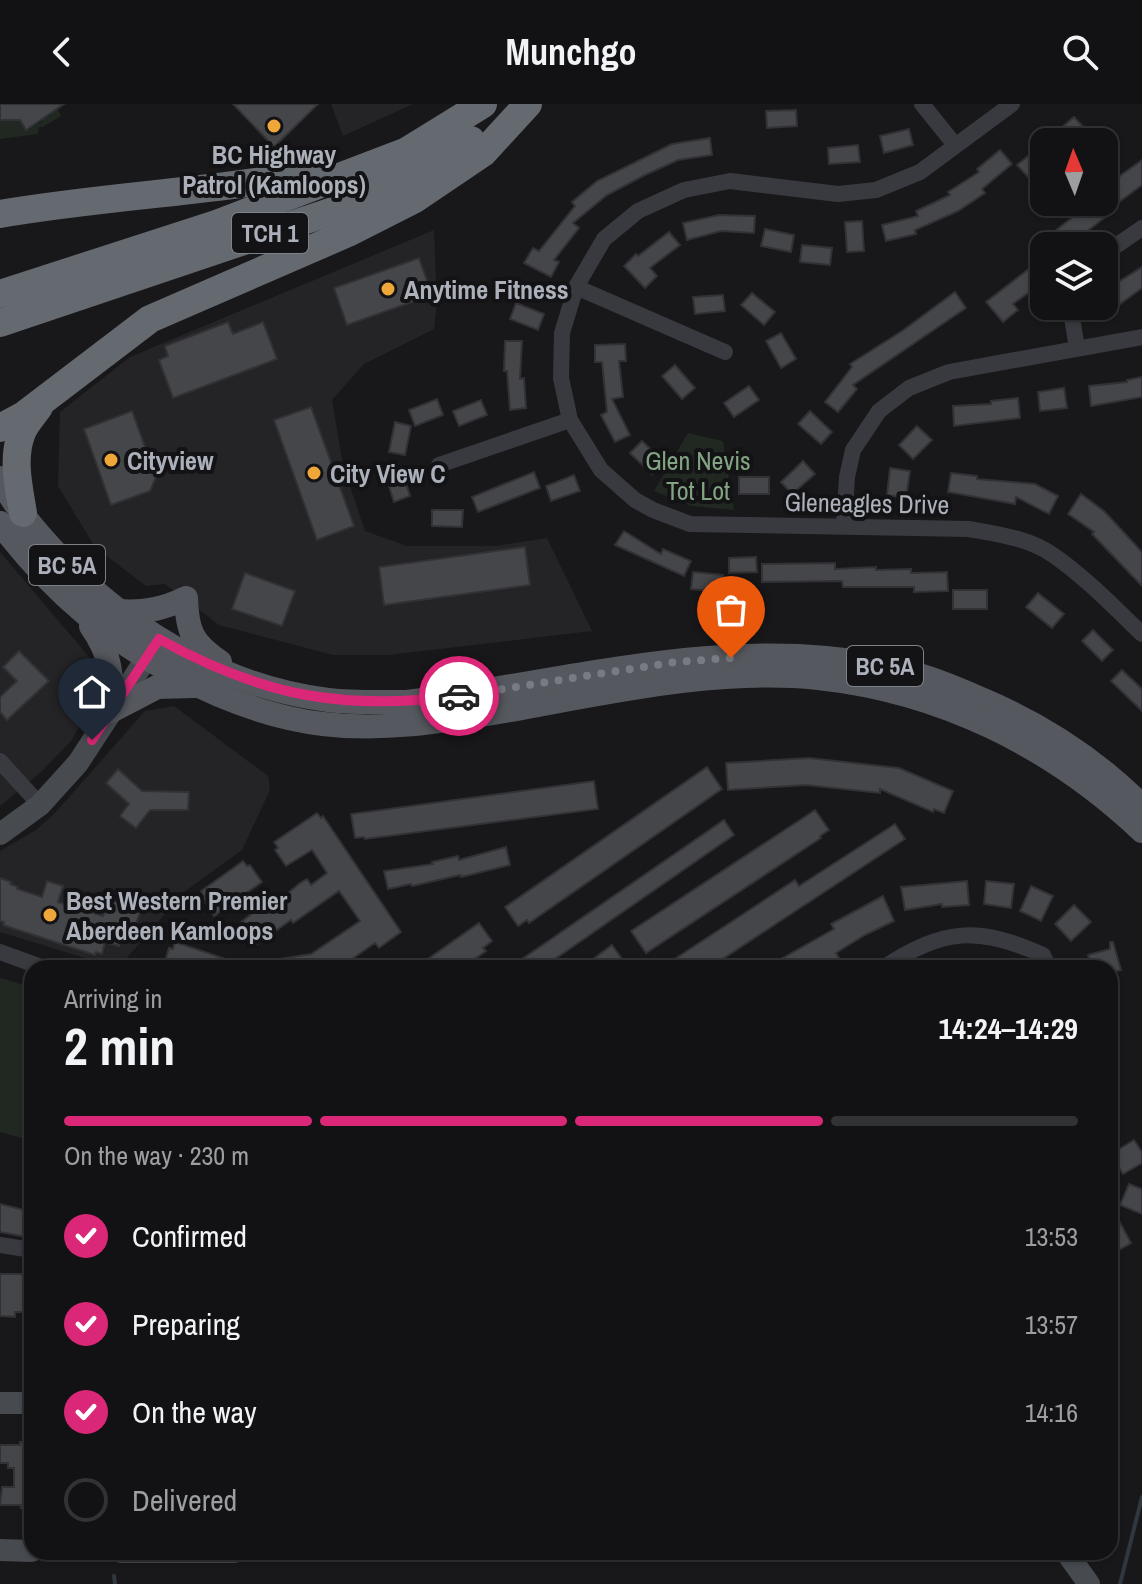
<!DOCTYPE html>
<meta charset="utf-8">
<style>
:root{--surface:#121214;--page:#1f2022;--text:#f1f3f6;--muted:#9c9ea0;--line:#313234;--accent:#db2777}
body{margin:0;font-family:"Archivo Narrow",sans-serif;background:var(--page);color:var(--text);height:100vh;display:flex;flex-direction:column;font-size:30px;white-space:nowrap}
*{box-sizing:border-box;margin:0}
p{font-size:26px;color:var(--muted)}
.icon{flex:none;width:44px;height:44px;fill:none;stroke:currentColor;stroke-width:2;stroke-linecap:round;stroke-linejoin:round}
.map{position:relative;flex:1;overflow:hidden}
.sheet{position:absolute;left:24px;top:856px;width:1094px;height:600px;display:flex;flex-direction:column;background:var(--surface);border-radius:24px;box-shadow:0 2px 6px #0004,0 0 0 2px var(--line)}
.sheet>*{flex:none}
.needle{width:52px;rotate:358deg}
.controls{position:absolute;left:1030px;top:24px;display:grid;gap:16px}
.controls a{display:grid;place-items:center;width:88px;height:88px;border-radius:16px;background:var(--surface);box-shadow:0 2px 6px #0004,0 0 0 2px var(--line);font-size:40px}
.pin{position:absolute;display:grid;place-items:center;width:68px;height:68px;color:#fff;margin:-82px -34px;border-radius:50% 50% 50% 0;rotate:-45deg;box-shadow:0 0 8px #0007}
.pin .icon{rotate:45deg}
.courier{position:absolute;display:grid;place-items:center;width:80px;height:80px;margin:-40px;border:6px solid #db2777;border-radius:50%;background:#fff;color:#222;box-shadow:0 2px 10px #0007}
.headline em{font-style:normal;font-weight:700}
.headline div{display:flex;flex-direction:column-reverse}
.headline{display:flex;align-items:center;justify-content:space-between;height:136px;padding:0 40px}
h1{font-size:52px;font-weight:700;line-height:60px}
.bar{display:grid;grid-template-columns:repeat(4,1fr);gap:12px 8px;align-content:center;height:96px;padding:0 40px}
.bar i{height:10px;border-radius:6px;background:var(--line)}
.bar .selected{background:var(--accent)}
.bar p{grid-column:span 4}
ol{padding:0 40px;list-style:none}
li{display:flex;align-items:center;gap:24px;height:88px}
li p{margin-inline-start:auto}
li .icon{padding:8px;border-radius:50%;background:var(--accent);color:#fff;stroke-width:4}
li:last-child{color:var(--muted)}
li i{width:44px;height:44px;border:4px solid var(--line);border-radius:50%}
header{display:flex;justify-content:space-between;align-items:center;height:104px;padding:0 40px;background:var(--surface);font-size:36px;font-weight:700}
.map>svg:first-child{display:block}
</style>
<header><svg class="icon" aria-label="back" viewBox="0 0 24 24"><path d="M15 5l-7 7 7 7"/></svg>Munchgo<svg class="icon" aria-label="search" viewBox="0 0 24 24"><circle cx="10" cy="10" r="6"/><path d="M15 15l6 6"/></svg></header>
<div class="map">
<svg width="1142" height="1480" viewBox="0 0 1142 1480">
<rect width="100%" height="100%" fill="#18181a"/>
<!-- built -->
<g fill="#242427">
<path d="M331,0h82l-70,32z"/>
<path d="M434,126l3,72 -3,27 -70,35 -32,36 11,66 22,65 42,15h89l51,-8 45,93 -204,24h-55l-114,-30 -54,-41 -19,2 -51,-39 -37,-61 2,-74 70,-55z"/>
<path d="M0,448l90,106 2,17 -2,32 -19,34 -29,30 -42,35z"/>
<path d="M174,602l94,70 2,14 -28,60 -58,42 -66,76 -118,-36v-81l36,-21 19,-17 90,-102z"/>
</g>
<!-- green -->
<g fill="#202821">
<path d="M57,4l4,8 -18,11h-4l-1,7 -38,5v-19h20l6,10 17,-9 -2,-4 3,-1 1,2 6,-3 -1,-3z"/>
<path d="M688,329l35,8 11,69 -42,-4 -38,-15z"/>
<path d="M0,874l32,9v154l-32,-9z"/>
</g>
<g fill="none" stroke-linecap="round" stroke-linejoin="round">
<!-- stream -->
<g stroke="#2e383e" stroke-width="4">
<path d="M114,1472l1,8"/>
<path d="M1120,1480l22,-87"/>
</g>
</g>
<!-- building -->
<g fill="#45464a" stroke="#323236" stroke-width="2">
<path d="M0,0h64l-38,26 -6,-10h-20z"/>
<path d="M233,0h85l-44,43z"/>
<path d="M796,6l1,16 -30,2 -1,-17z"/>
<path d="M1074,13l12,13 -6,5 1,3 -4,4h-32z"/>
<path d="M909,25l4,16 -29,8 -4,-17z"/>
<path d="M710,34l2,17 -34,5 -33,15 -38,20 -34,28 6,5 -25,32 5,2 -8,15 -27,-14 9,-15 6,3 36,-45 -3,-4 25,-21 75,-37z"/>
<path d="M1044,39v26l-13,11 -14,-15z"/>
<path d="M858,41l2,17 -31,2 -1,-16z"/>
<path d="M1000,46l12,14 -30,25 3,4 -27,18 -43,19 1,4 -30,7 -4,-16 36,-9 -2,-5 34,-16 -2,-3 31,-20 -2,-3z"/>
<path d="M1142,56v25l-27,20 2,3 -49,38h-20l11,-8 -4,-7 37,-29h12v-12l1,2 4,-2 -3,-4z"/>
<path d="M719,111l36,1 -1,17 -33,-2 -34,9 -4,-17z"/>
<path d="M862,117l2,30 -17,1 -2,-30z"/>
<path d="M765,125l29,6 -3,17 -30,-6z"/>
<path d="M669,128l11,13 -30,23 7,8 -12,12 -21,-22 12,-12 2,2z"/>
<path d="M802,141l30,3 -2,17 -30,-3z"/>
<path d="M1044,145v27l-1,-2 -7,6 3,5 -26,19 5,6 -15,12 -17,-20 49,-38 -4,-6z"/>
<path d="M419,154l13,37 -85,30 -13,-37z"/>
<path d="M1142,163v21l-33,24 -5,-7v-14z"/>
<path d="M955,188l11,16 -113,77 4,4 -19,23 -13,-10 27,-35 -2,-3 52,-33z"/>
<path d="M752,189l23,19 -11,13 -23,-20z"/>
<path d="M723,191l2,16 -30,3 -2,-17z"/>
<path d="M516,199l28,11 -6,16 -28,-11z"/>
<path d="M228,218l5,12 30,-12 14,37 -104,39 -14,-38 9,-4 -3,-10z"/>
<path d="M781,229l15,26 -15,9 -15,-27z"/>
<path d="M505,237h17l-2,38 4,-1 2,30 -16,2 -3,-39h-3z"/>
<path d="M625,240l1,17h-7l4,36 -11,2 18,36 -15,7 -14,-27 6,-3 -5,-50h-7v-17z"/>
<path d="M675,261l20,23 -13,11 -20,-23z"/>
<path d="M1142,273v20l-51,9 -2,-20 38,-4v-2z"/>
<path d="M749,282l10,14 -25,17 -10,-14z"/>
<path d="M1064,284l3,20 -27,3 -2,-19z"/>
<path d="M1018,294l2,20 -66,8 -1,-20 38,-2v-3z"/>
<path d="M437,295l6,16 -28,11 -6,-16z"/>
<path d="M481,296l6,15 -28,11 -6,-15z"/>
<path d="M311,303l43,119 -37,14 -43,-120z"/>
<path d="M132,307l24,66 -6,14 -39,14 -27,-76z"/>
<path d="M810,307l22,21 -11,12 -23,-20z"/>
<path d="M395,318l16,4 -6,29 -16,-3z"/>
<path d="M917,322l15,14 -19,19 -14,-14z"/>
<path d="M642,337l22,21 -12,12 -22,-21z"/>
<path d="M803,357l12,13 -23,20 -11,-12z"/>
<path d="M401,364l9,28 -16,6 -9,-29z"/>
<path d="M890,364l20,3 -4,27 -19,-3z"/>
<path d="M534,368l6,16 -62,24 -6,-15z"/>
<path d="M951,369l26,3v3l58,5 23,12 -9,18 -33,-17 -1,7 -67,-12z"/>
<path d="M574,371l6,16 -29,10 -5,-15z"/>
<rect x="739" y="373" width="30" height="17"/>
<path d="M1081,390l23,17 38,41v34l-50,-52 2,-2 -26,-18z"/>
<path d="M432,406h31l-1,17 -30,-1z"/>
<path d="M624,427l37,23 2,-5 28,12 -7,15 -69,-31z"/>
<path d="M525,443l5,38 -146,20 -5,-38z"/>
<path d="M756,453l1,15 -28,1v-15z"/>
<path d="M835,459v6l41,-2v3l35,-1v4l36,-1 1,19 -34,1v-5h-71l-1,-6 -80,1v-18z"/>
<path d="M693,468l30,3 -1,17 -31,-3z"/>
<path d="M245,469l50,18 -13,35 -50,-17z"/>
<rect x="953" y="486" width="34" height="19"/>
<path d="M1038,489l26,21 -12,14 -26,-21z"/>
<path d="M1093,526l20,20 -11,11 -20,-20z"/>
<path d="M19,547l30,30 -42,39 -7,-8v-15l17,-16 -14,-14z"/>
<path d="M1122,566l20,19v22l-31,-30z"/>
<path d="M809,654l90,10 54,23 -9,22 -10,-4 -1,3 -53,-23v4l-74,-8 -78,5 -2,-27z"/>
<path d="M707,663l15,22 -193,134 -2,-3 -9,6 -13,-19z"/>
<path d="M118,665l24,22 47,1 -1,18h-38l-14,18 -16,-12 9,-12 -23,-21z"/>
<path d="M594,677l4,28 -233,30 -1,-2 -9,1 -4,-24z"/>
<path d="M815,706l14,20 -9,6 1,2 -175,115 -15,-22z"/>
<path d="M317,709l4,5 2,-2 78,116 -22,16 -4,-5 -36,25h-78v-6l50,-8 49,-33 -21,-30 -46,32 -2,-3 -38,27 -12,-17 3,-2 -4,-5 21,-17 7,-3 3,4 29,-24 7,-4 4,6 16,-12 -15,-23 -26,16 -11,-16 3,-2 -4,-6z"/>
<path d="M724,716l10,15 -192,133h-33z"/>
<path d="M895,720l10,15 -196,129h-48l134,-88 4,6z"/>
<path d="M506,743l4,18 -49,12 -1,-2 -48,11 -1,-2 -23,5 -4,-18 49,-7 -1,-2 26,-6 1,4z"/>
<path d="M243,757l4,5 3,-1 12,17 -48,34 -12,-18 2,-2 -3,-5z"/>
<path d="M0,774l11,4 -1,2 8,3 -1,2 25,8 5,-16 16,5 -5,16 45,14 5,-14 5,1 1,-3 22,7 -1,4 5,1 -6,18 -4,-1 -2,5 -4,-1 -5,13 -14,-4 -3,12 -6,-2 -1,3 -92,-30 1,-3 -4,-1z"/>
<path d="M967,777l2,24 -27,2v-3l-37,6 -4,-23z"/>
<path d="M986,777l28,3 -3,24 -27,-4z"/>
<path d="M1031,782l22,10 -12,25 -21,-10z"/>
<path d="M883,792l11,25 -29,14 -29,18 3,5 -16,10h-58l69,-39 -3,-5z"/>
<path d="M1074,801l17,17 -20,19 -16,-17z"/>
<path d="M479,819l13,18 -9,7 3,3 -14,10 -11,7h-46z"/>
<path d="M175,838l48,16 -4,10h-56l6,-20 4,1z"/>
<path d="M1110,838h3l8,28 -11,3v-5h-18l-4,-13 22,-6z"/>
<path d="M612,841l13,18 -7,5h-37z"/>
<path d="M1134,1036l8,12v11l-19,11 -12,-20z"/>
<path d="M1129,1080l13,5v25l-22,-9z"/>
<path d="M0,1100l32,8v26l-32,-6z"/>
<path d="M1118,1115l13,24 -21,12v-31z"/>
<path d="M0,1170h32l-2,38h-15v5l-15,-1z"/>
<path d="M20,1338h12v66h-11v-3h-21l2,-18h12v-19h-6v-5h-8v-18h20z"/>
</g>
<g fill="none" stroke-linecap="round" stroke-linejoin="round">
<!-- street -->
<g stroke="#393a3f" stroke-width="16">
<path d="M922,0l33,41"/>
<path d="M1012,0l-92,68 -44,18 -38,4 -108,-13 -46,9 -46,21 -34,28 -28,48 -14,46 -1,45 9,42 31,50 34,30 18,10 37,14 279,5c28,5 60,9 84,26 32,22 61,52 89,79"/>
<path d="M1104,150l38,-26"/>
<path d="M576,183l149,65"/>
<path d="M1070,202l7,42"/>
<path d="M439,361l131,-45"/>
<path d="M844,422l3,-49 6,-27 26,-39 30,-23 40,-16 193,-35"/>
<path d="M0,657l40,44"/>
<path d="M0,848l44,16"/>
<path d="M883,864c59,-40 96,-42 160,-13l6,13"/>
<path d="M0,1141l32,5"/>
</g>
<!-- secondary -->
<g stroke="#474a4f" stroke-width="22">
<path d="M0,730l40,-29 38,-42 77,-118"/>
<path d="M0,1299h32"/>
<path d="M0,1446l32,1"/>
<path d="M121,1448h113"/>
<path d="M1066,1448l23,32"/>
</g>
<!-- primary -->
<g stroke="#55585e" stroke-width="24">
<path d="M0,374c17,34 45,64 71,91 69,68 160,119 257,131 26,3 53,2 79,2 154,-19 315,-67 471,-37 36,6 69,19 103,34 60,25 115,61 161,107"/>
<path d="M0,419c48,64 105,114 175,151 45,24 97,44 148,50 59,7 118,-2 176,-12 102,-18 215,-45 319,-34 123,13 234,68 324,153"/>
<path d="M118,507c26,2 45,-2 68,-13 1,33 6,45 34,64"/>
<path d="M91,522c21,30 21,49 20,85l46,-24 38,-1"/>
</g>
<!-- highway -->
<g stroke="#656970" stroke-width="28">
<path d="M0,110c105,-18 212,-22 316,-42"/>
<path d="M0,190l216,-70 191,-73 76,-47"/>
<path d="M0,219l336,-113 70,-31 65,-39"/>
<path d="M0,324l24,-13 126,-96 198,-86 67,-34 68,-46 45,-49"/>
<path d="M23,409c-4,-25 -11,-53 -2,-78 3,-10 12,-19 18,-28"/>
</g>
</g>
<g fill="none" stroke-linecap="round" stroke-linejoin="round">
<!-- done -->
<path stroke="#787b82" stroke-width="8" stroke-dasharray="0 14.4" d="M459,592l216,-34 56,-4"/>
<!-- route -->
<path stroke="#db2777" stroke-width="10" d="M92,636l67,-101c103,57 183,72 300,57"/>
</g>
<!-- markers -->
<g fill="#f0a73a" stroke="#131315" stroke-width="3">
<circle cx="274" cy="22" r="8"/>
<circle cx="388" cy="185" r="8"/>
<circle cx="111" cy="356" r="8"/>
<circle cx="314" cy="369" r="8"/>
<circle cx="50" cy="811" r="8"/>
</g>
<g text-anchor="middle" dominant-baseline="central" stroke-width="8" stroke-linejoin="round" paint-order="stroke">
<!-- shield labels -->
<g fill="#131315" stroke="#7d8188" stroke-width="2">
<rect x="232" y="109" width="76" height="40" rx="6"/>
<rect x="29" y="441" width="76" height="40" rx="6"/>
<rect x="847" y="542" width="76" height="40" rx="6"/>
</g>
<g font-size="24" font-weight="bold" fill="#abb0ba">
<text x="270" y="129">TCH 1</text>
<text x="67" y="461">BC 5A</text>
<text x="885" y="562">BC 5A</text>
</g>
<!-- poi labels -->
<g font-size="26" font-weight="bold" fill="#abb0ba" stroke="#131315" text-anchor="start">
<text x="274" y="50" text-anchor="middle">BC Highway<tspan x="274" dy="30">Patrol (Kamloops)</tspan></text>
<text x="404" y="185">Anytime Fitness</text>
<text x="127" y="356">Cityview</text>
<text x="330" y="369">City View C</text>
<text x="66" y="796">Best Western Premier<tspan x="66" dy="30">Aberdeen Kamloops</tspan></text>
</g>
<!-- park labels -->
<g font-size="26" fill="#82a482" stroke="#131315">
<text x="698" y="356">Glen Nevis<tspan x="698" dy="30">Tot Lot</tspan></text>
</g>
<!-- street labels -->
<g font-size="26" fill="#abb0ba" stroke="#131315">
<text transform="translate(867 399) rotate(1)">Gleneagles Drive</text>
</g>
</g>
</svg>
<div class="controls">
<a><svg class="needle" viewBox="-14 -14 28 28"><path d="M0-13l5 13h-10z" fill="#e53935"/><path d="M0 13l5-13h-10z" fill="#9c9ea0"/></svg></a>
<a><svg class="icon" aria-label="layers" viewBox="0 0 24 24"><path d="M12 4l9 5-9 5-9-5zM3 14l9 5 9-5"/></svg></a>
</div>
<div class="pin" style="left:731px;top:554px;background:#ea580c"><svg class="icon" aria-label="bag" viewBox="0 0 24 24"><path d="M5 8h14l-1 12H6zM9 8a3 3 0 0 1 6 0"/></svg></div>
<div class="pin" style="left:92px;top:636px;background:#1f2937"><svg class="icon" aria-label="home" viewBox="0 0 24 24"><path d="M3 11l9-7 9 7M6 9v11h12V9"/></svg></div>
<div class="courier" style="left:459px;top:592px"><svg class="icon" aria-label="car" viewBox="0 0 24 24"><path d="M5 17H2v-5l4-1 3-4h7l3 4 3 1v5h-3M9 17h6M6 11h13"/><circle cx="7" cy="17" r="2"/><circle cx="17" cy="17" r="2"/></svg></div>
<section class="sheet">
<div class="headline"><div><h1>2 min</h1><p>Arriving in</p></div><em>14:24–14:29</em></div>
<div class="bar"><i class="selected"></i><i class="selected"></i><i class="selected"></i><i></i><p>On the way · 230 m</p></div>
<ol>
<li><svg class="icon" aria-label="check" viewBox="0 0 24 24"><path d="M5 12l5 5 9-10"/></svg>Confirmed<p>13:53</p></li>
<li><svg class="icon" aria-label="check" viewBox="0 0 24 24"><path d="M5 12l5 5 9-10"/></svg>Preparing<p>13:57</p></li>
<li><svg class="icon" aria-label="check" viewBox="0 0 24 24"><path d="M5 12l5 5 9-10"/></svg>On the way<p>14:16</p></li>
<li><i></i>Delivered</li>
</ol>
</section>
</div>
